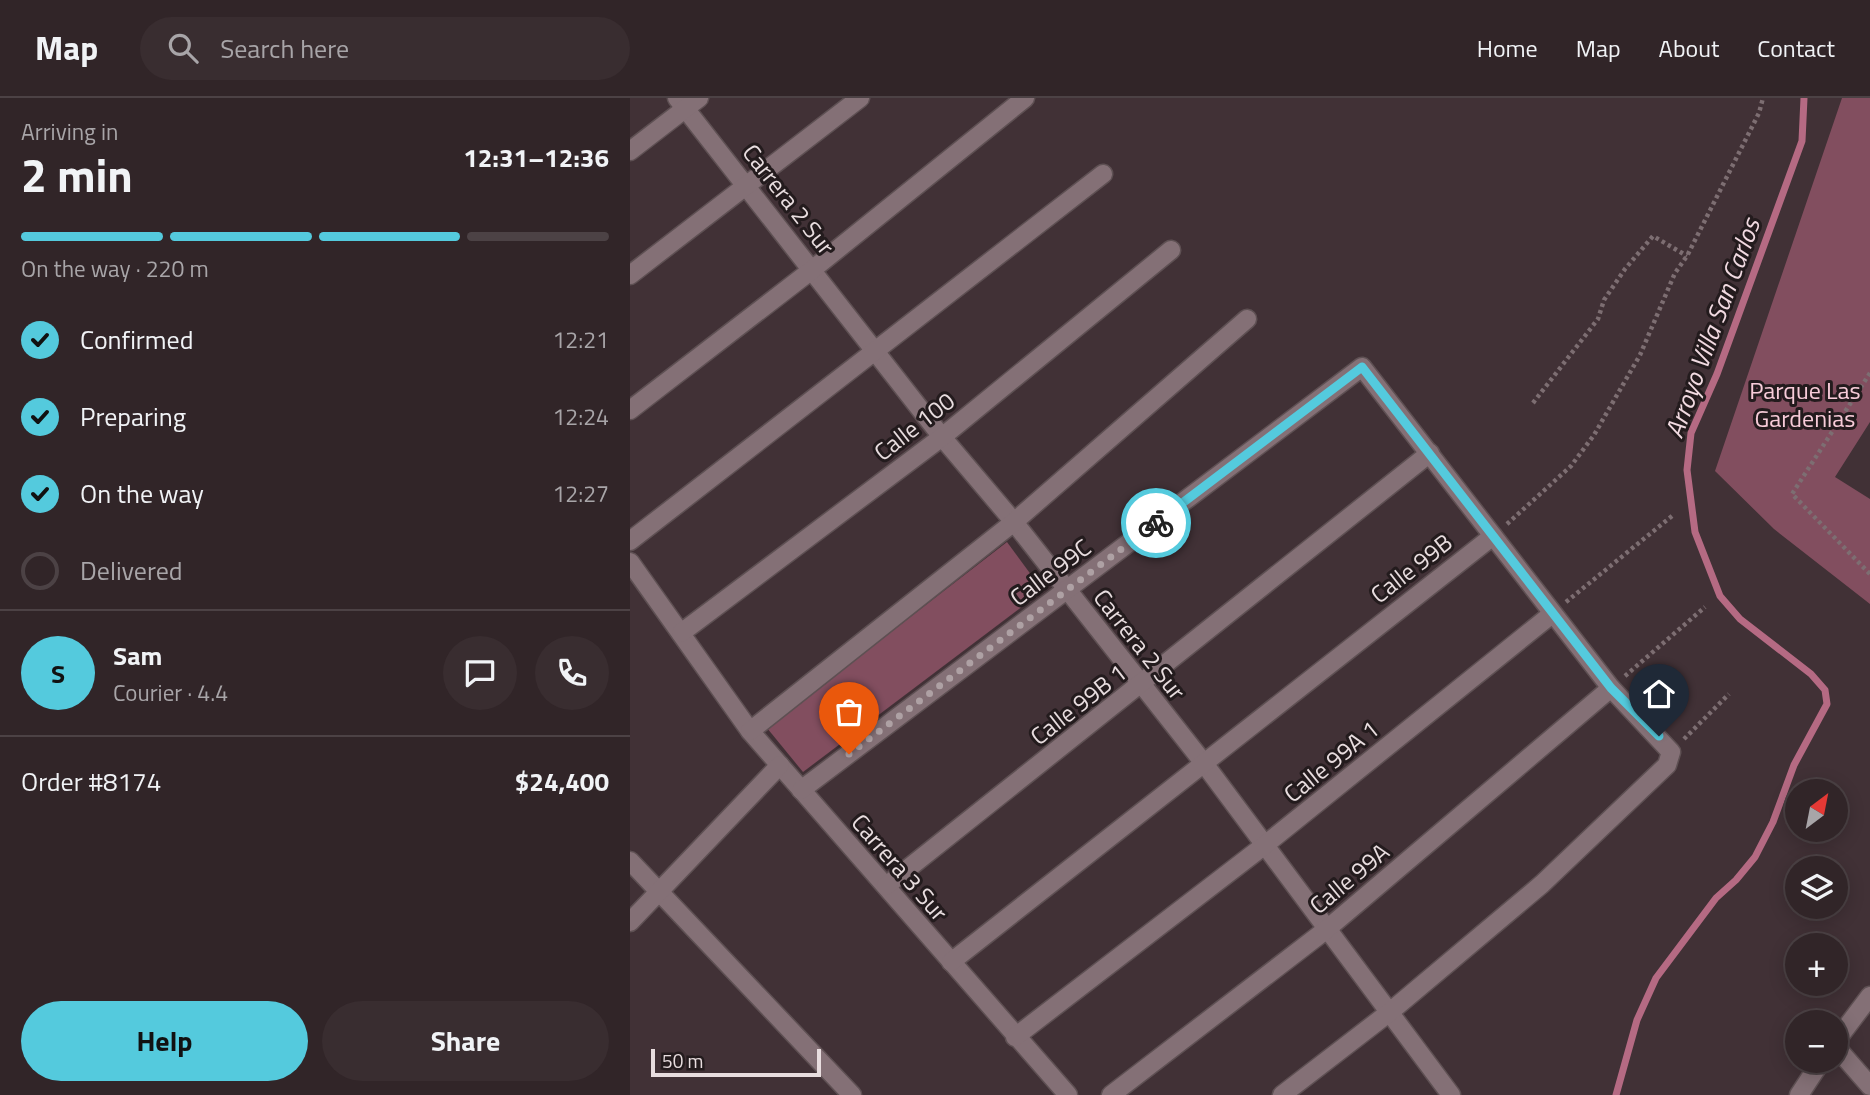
<!DOCTYPE html>
<meta charset="utf-8">
<style>
:root{--surface:#312528;--page:#392d30;--text:#f1f3f6;--muted:#a8a5a8;--line:#4c4245;--accent:#54cadd}
body{margin:0;font-family:"Titillium Web",sans-serif;background:var(--page);color:var(--text);height:100vh;display:flex;flex-direction:column;font-size:26px;white-space:nowrap}
*{box-sizing:border-box;margin:0}
p{font-size:23px;color:var(--muted)}
.icon{flex:none;width:38px;height:38px;fill:none;stroke:currentColor;stroke-width:2;stroke-linecap:round;stroke-linejoin:round}
.map{position:relative;flex:1;overflow:hidden}
.details{display:flex;flex-direction:column;background:var(--surface);width:630px}
.details>*{flex:none}
.needle{width:46px;rotate:32deg}
.controls{position:absolute;left:1155px;top:681px;display:grid;gap:14px}
.controls a{display:grid;place-items:center;width:63px;height:63px;border-radius:50%;background:var(--surface);box-shadow:0 4px 18px #0003,0 0 0 2px var(--line);font-size:35px}
.scale{position:absolute;left:21px;bottom:18px;width:170px;box-sizing:border-box;padding-left:7px;border:4px solid #e8dddf;border-top:0;font-size:19px;line-height:24px;white-space:nowrap;color:#e8dddf;-webkit-text-stroke:5px #231b1d;paint-order:stroke}
.pin{position:absolute;display:grid;place-items:center;width:60px;height:60px;color:#fff;margin:-72px -30px;border-radius:50% 50% 50% 0;rotate:-45deg;box-shadow:0 0 7px #0007}
.pin .icon{rotate:45deg}
.courier{position:absolute;display:grid;place-items:center;width:70px;height:70px;margin:-35px;border:5px solid #54cadd;border-radius:50%;background:#fff;color:#222;box-shadow:0 2px 9px #0007}
.summary em{font-style:normal;font-weight:700}
.summary div{display:flex;flex-direction:column-reverse}
.summary{display:flex;align-items:center;justify-content:space-between;height:119px;padding:0 21px}
h1{font-size:46px;font-weight:700;line-height:52px}
.bar{display:grid;grid-template-columns:repeat(4,1fr);gap:10px 7px;align-content:center;height:84px;padding:0 21px}
.bar i{height:9px;border-radius:5px;background:var(--line)}
.bar .current{background:var(--accent)}
.bar p{grid-column:span 4}
.line{display:flex;align-items:center;gap:18px;padding:0 21px;border-top:2px solid var(--line)}
.line div{flex:1}
.round{display:grid;place-items:center;flex:none;width:74px;height:74px;border-radius:37px;background:var(--page)}
ol{padding:0 21px;list-style:none}
li{display:flex;align-items:center;gap:21px;height:77px}
li p{margin-inline-start:auto}
li .icon{padding:7px;border-radius:50%;background:var(--accent);color:#111;stroke-width:4}
li:last-child{color:var(--muted)}
li i{width:38px;height:38px;border:4px solid var(--line);border-radius:50%}
.cta{display:flex;gap:14px;margin-top:auto;padding:14px 21px}
.cta a{flex:1;height:80px;border-radius:42px;background:var(--accent);color:#111;font-size:28px;font-weight:700;line-height:80px;text-align:center}
.cta a+a{background:var(--page);color:var(--text)}
header{display:flex;align-items:center;gap:42px;box-sizing:border-box;height:98px;padding:0 35px;background:var(--surface);border-bottom:2px solid var(--line)}
header strong{font-size:33px}
nav{display:flex;gap:38px;margin-inline-start:auto;font-size:24px}
.search{width:490px;height:63px;background:var(--page);display:flex;align-items:center;gap:18px;box-sizing:border-box;padding:0 24px;border-radius:38px;color:var(--muted);font-size:26px}
main{display:flex;flex:1;min-height:0}
.map>svg:first-child{display:block}
</style>
<header>
<strong>Map</strong>
<div class="search"><svg class="icon" aria-label="search" viewBox="0 0 24 24"><circle cx="10" cy="10" r="6"/><path d="M15 15l6 6"/></svg>Search here</div>
<nav><a>Home</a><a>Map</a><a>About</a><a>Contact</a></nav>
</header>
<main>
<section class="details">
<div class="summary"><div><h1>2 min</h1><p>Arriving in</p></div><em>12:31–12:36</em></div>
<div class="bar"><i class="current"></i><i class="current"></i><i class="current"></i><i></i><p>On the way · 220 m</p></div>
<ol>
<li><svg class="icon" aria-label="check" viewBox="0 0 24 24"><path d="M5 12l5 5 9-10"/></svg>Confirmed<p>12:21</p></li>
<li><svg class="icon" aria-label="check" viewBox="0 0 24 24"><path d="M5 12l5 5 9-10"/></svg>Preparing<p>12:24</p></li>
<li><svg class="icon" aria-label="check" viewBox="0 0 24 24"><path d="M5 12l5 5 9-10"/></svg>On the way<p>12:27</p></li>
<li><i></i>Delivered</li>
</ol>
<div class="line" style="height:126px"><b class="round" style="background:var(--accent);color:#111">S</b><div><b>Sam</b><p>Courier · 4.4</p></div><a class="round"><svg class="icon" aria-label="chat" viewBox="0 0 24 24"><path d="M4 5h16v11H9l-5 4z"/></svg></a><a class="round"><svg class="icon" aria-label="phone" viewBox="0 0 24 24"><path d="M5 4h4l2 5-3 2q2 4 5 5l2-3 5 2v4C11 20 4 13 5 4z"/></svg></a></div>
<div class="line" style="height:91px"><div>Order #8174</div><b>$24,400</b></div>
<div class="cta"><a>Help</a><a>Share</a></div>
</section>
<div class="map">
<svg width="1240" height="997" viewBox="0 0 1240 997">
<rect width="100%" height="100%" fill="#413136"/>
<!-- green -->
<g fill="#824e5f">
<path d="M1212,0h28v324l-35,55 35,22v105l-96,-75 -59,-58z"/>
<path d="M377,444l36,49 -240,181 -36,-44z"/>
</g>
<g fill="none" stroke-linecap="round" stroke-linejoin="round">
<!-- stream -->
<path stroke="#b56a83" stroke-width="7" d="M986,997l21,-75 19,-42 60,-80 20,-18 19,-23 18,-35 21,-57 33,-61 -2,-14 -14,-16 -71,-55 -20,-23 -25,-64 -8,-62 4,-37 26,-59 85,-233 2,-43"/>
<defs>
<g id="minor">
<path d="M47,0l265,339 72,85 189,240 248,333"/>
<path d="M0,53l69,-53"/>
<path d="M0,177l230,-177"/>
<path d="M0,312l183,-141 212,-171"/>
<path d="M0,443l473,-367"/>
<path d="M0,464l120,169 318,364"/>
<path d="M51,535l261,-196 229,-187"/>
<path d="M120,633l264,-209 233,-203"/>
<path d="M171,692l561,-423 249,321 60,64 -4,13 -125,119 -151,127 -109,84"/>
<path d="M0,763l222,234"/>
<path d="M256,788l544,-433"/>
<path d="M0,824l150,-157"/>
<path d="M321,864l542,-426"/>
<path d="M385,939l251,-193 286,-230"/>
<path d="M1206,943l34,-45"/>
<path d="M1206,949l34,39"/>
<path d="M481,997l216,-166 284,-241"/>
<path d="M1169,997l23,-35"/>
</g>
</defs>
<!-- minor casing -->
<use href="#minor" stroke="#5e5053" stroke-width="21"/>
<!-- path -->
<g stroke="#7d6e72" stroke-width="4.5" stroke-dasharray="3.5 3.5" stroke-linecap="butt">
<path d="M1240,275l-78,121 78,80"/>
<path d="M903,305l65,-84 6,-19 21,-31 28,-33 34,20"/>
<path d="M877,426l64,-58 23,-31 46,-80 35,-82 12,-17 72,-143 4,-15"/>
<path d="M936,504l106,-86"/>
<path d="M995,578l80,-69"/>
<path d="M1054,641l45,-45"/>
</g>
<!-- minor -->
<use href="#minor" stroke="#847076" stroke-width="18"/>
</g>
<g fill="none" stroke-linecap="round" stroke-linejoin="round">
<!-- done -->
<path stroke="#aea1a4" stroke-width="7" stroke-dasharray="0 12.6" d="M219,656l307,-231"/>
<!-- route -->
<path stroke="#54cadd" stroke-width="9" d="M526,425l206,-156 249,321 48,48"/>
</g>
<g text-anchor="middle" dominant-baseline="central" stroke-width="6" stroke-linejoin="round" paint-order="stroke">
<!-- street labels -->
<g font-size="24" fill="#e8dddf" stroke="#231b1d">
<text transform="translate(159 101) rotate(52)">Carrera 2 Sur</text>
<text transform="translate(284 328) rotate(-38)">Calle 100</text>
<text transform="translate(781 470) rotate(-38)">Calle 99B</text>
<text transform="translate(420 474) rotate(-37)">Calle 99C</text>
<text transform="translate(510 546) rotate(52)">Carrera 2 Sur</text>
<text transform="translate(448 606) rotate(-38)">Calle 99B 1</text>
<text transform="translate(701 663) rotate(-39)">Calle 99A 1</text>
<text transform="translate(270 769) rotate(49)">Carrera 3 Sur</text>
<text transform="translate(719 780) rotate(-40)">Calle 99A</text>
</g>
<!-- park labels -->
<g font-size="24" fill="#f8ccd9" stroke="#231b1d">
<text x="1175" y="292">Parque Las<tspan x="1175" dy="28">Gardenias</tspan></text>
</g>
<!-- water labels -->
<g font-size="26" font-style="italic" fill="#f1dae1" stroke="#231b1d">
<text transform="translate(1082 230) rotate(-70)">Arroyo Villa San Carlos</text>
</g>
</g>
</svg>
<div class="controls">
<a><svg class="needle" viewBox="-14 -14 28 28"><path d="M0-13l5 13h-10z" fill="#e53935"/><path d="M0 13l5-13h-10z" fill="#a8a5a8"/></svg></a>
<a><svg class="icon" aria-label="layers" viewBox="0 0 24 24"><path d="M12 4l9 5-9 5-9-5zM3 14l9 5 9-5"/></svg></a>
<a>+</a>
<a>−</a>
</div>
<div class="scale">50 m</div>
<div class="pin" style="left:219px;top:656px;background:#ea580c"><svg class="icon" aria-label="bag" viewBox="0 0 24 24"><path d="M5 8h14l-1 12H6zM9 8a3 3 0 0 1 6 0"/></svg></div>
<div class="pin" style="left:1029px;top:638px;background:#1f2937"><svg class="icon" aria-label="home" viewBox="0 0 24 24"><path d="M3 11l9-7 9 7M6 9v11h12V9"/></svg></div>
<div class="courier" style="left:526px;top:425px"><svg class="icon" aria-label="bike" viewBox="0 0 24 24"><circle cx="6" cy="16" r="4"/><circle cx="18" cy="16" r="4"/><path d="M6 16l4-8h5l3 8M10 8l3 8H6M13 5h3"/></svg></div>
</div>
</main>
